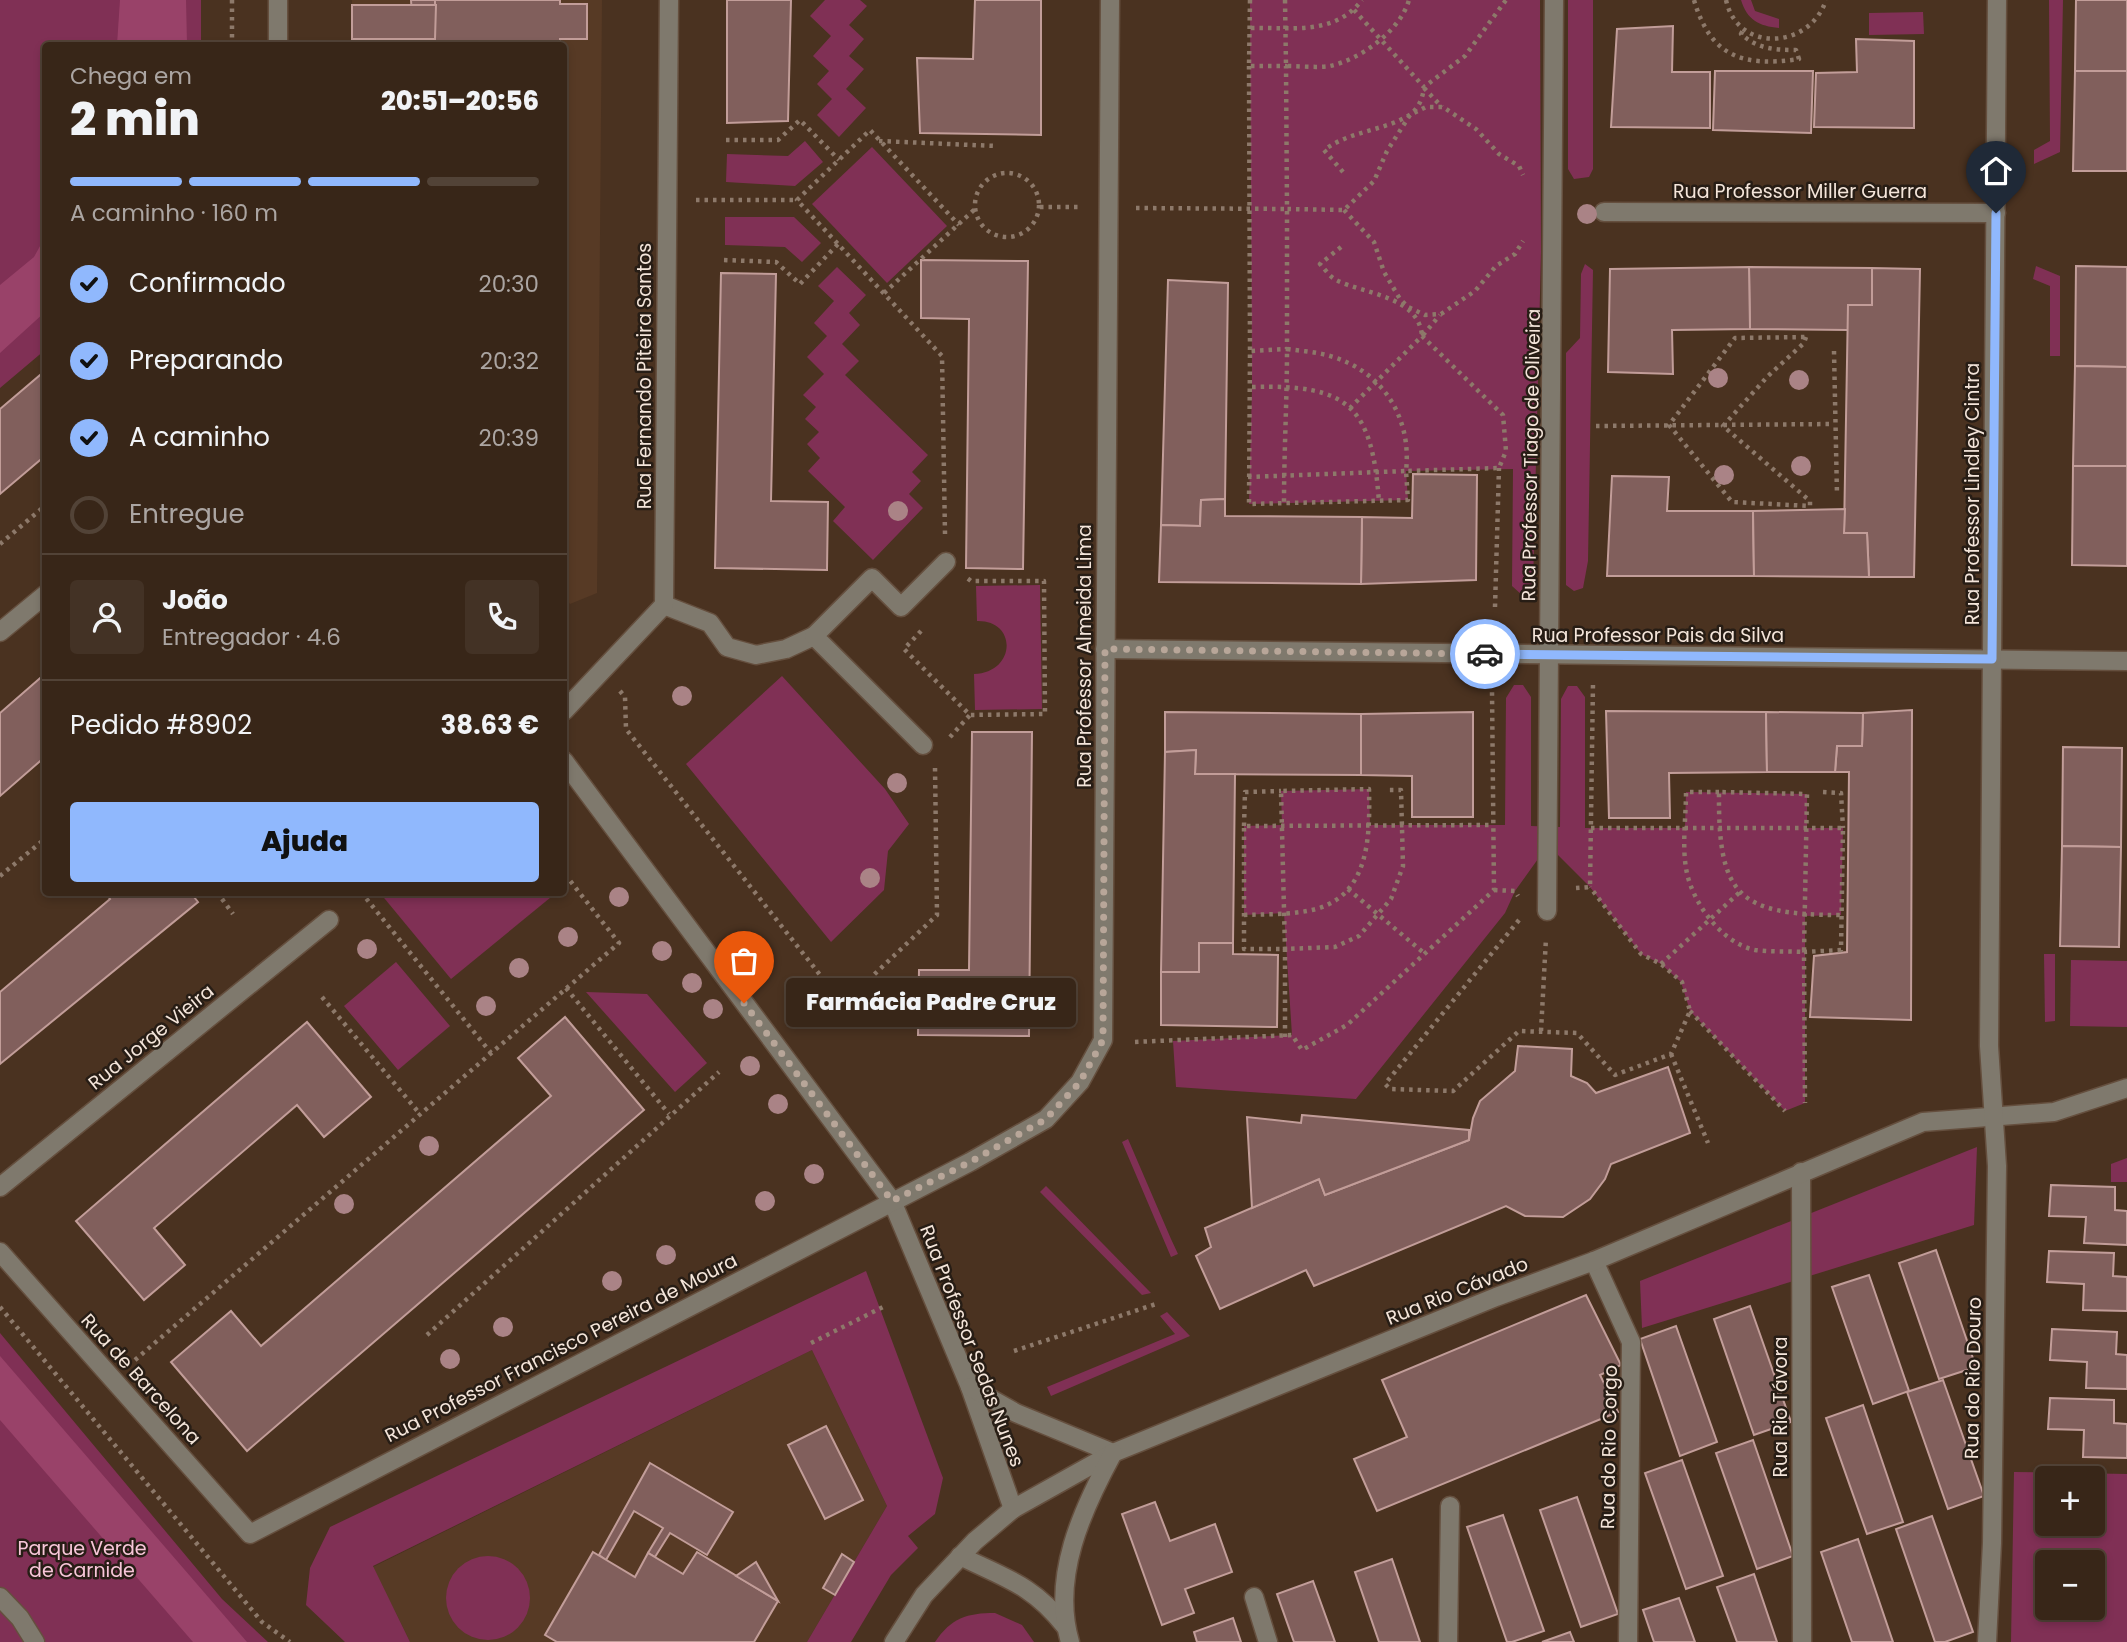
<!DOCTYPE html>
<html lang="pt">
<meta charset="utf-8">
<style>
:root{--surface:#382618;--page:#433225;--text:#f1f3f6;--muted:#aba5a2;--line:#524337;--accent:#90b8fd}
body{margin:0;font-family:Poppins,sans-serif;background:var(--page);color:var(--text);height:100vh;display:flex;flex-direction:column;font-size:26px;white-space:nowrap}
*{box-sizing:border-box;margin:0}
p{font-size:23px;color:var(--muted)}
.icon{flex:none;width:38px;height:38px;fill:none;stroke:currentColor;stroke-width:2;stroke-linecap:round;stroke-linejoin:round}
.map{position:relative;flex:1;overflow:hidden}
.panel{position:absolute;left:42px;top:42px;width:525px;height:854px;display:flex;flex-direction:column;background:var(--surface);border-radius:7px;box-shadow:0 4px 10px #0003,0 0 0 2px var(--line)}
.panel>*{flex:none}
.tools{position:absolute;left:2035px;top:1466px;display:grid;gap:14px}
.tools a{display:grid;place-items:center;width:70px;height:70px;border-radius:7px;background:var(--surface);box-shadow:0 4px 10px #0003,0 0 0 2px var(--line);font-size:35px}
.pin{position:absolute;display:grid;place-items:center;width:60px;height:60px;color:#fff;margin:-72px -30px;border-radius:50% 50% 50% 0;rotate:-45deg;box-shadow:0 0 7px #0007}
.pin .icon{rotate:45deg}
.courier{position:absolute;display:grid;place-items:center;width:70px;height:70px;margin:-35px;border:5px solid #90b8fd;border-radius:50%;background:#fff;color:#222;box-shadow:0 2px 9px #0007}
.bubble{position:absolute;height:49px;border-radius:7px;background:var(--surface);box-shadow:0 4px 10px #0003,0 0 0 2px var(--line);font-size:23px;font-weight:800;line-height:49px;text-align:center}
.head em{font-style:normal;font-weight:800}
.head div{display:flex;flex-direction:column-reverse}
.head{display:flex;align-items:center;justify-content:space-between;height:119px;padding:0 28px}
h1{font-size:46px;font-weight:800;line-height:52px}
.bar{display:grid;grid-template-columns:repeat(4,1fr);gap:10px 7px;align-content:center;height:84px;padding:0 28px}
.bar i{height:9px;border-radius:5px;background:var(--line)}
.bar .selected{background:var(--accent)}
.bar p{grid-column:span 4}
.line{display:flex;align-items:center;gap:18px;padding:0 28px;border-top:2px solid var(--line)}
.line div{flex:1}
.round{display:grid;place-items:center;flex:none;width:74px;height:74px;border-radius:7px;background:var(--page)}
ol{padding:0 28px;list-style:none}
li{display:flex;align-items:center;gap:21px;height:77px}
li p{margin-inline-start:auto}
li .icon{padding:7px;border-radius:50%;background:var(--accent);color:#111;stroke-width:4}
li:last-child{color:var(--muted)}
li i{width:38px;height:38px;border:4px solid var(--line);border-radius:50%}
.action{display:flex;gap:14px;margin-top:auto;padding:14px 28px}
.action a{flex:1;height:80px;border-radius:7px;background:var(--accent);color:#111;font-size:28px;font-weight:800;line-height:80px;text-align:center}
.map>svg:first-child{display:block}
</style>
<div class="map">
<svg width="2127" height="1642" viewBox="0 0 2127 1642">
<rect width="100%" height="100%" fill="#4a3220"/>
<!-- built -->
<g fill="#573a25">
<path d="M352,0h250l-5,593 -27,11 -6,-8v-550h-212z"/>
<path d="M812,1350l75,156 -80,136h-397l-37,-75z"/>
</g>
<!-- green -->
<g fill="#803055" fill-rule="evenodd">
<path d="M0,0h201v45l-155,1 -1,304 -45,38z"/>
<path d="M825,0h35l7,6 -18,19 15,14 -15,17 15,13 -18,20 20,19 -27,29 -22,-22 15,-16 -15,-15 12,-13 -16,-15 18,-20 -21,-20z"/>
<path d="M1250,0h290l1,252 -8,335 -11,8 -10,-9 1,-117 -107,2 2,29 -159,4 3,-117z"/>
<path d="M1568,0h25v169l-4,8 -15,2 -6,-10z"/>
<path d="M1741,0h10l4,11 24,8v9c-20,-2 -32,-8 -38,-28z"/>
<path d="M2049,0h14l-3,152 -26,12v-14l16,-9z"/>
<path d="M1923,12l1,22 -55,1v-22z"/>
<path d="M805,141l18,21 -28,24 -69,-4 1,-28 61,2z"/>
<path d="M872,147l75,79 -60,57 -75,-79z"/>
<path d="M725,217h69l27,26 -19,19 -17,-15 -60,-2z"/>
<path d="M1585,264l8,6 -5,291 -5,27 -9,3 -8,-6v-232l14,-15 1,-64z"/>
<path d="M2036,266l24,10v80h-10v-70l-17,-7z"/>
<path d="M837,267l29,28 -17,18 11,12 -18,19 17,17 -14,14 83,80 -16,17 9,9 -12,13 14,14 -50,52 -40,-39 12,-14 -37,-36 12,-13 -13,-14 12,-12 -14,-13 11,-12 -13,-12 21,-21 -17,-17 20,-21 -13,-13 20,-22 -16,-15z"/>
<path d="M1040,585l2,124 -67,1 -1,-36c42,-1 44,-54 3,-53l-1,-35z"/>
<path d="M782,676l103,113 24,35 -21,27 -4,39 -53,52 -145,-178z"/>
<path d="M1514,685h9l8,12v129l29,1 1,-128 7,-13h9l8,11v131h100l1,-36 121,2v34h36l-2,87 -36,1v187l-20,8 -95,-100 -9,-29 -20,-18 -20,-10 -51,-67 -42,-42 -33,46 -10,22 -149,186 -180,-12 -3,-46 119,-6 -8,-122 -40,2v-89l38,-1 -1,-34 88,-2 1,36h135l1,-127z"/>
<path d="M380,893h176l-105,86z"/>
<path d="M2044,954h11v67l-10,1z"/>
<path d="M2071,960l56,1v66l-57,-1z"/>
<path d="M396,962l54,64 -52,44 -54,-64z"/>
<path d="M586,992l61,2 60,69 -32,29z"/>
<path d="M1128,1139l43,100 7,15 -7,3 -49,-115z"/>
<path d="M1977,1147l-3,78 -332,103 -2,-47z"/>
<path d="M2127,1158v24h-16v-18z"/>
<path d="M1046,1186l12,12 93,95 -9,2 -102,-103z"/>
<path d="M866,1271l77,207 -8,36 -27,22 10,12 -27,27 -40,67h-44l80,-136 -75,-156 -439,216 37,76h-65l-39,-37 4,-37 20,-41z"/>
<path d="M1167,1312l23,24 -139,60 -4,-9 128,-53 -15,-18z"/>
<path d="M0,1333l222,266 46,43h-268z"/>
<path d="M2014,1472l113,2v168h-116zM2048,1479h45v45h-45zM2048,1563h45v45h-45z"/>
<circle cx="488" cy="1598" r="42"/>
<path d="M995,1613l27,12 12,17h-99c16,-24 32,-29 60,-29z"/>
</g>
<!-- forest -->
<g fill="#994269">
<path d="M120,0h66l1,45h-70z"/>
<path d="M45,237v75l-45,41v-68l34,-28z"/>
<path d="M0,1356l247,286h-54l-193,-222z"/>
</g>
<!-- building -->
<g fill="#815f5c" stroke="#c29d99" stroke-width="2">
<path d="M411,0h24v46h-21z"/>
<path d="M435,0h125v4h27v35h-27v7h-125z"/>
<path d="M727,0h64l-3,121 -61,2z"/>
<path d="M975,0h66v135l-121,-2 -3,-75 56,1z"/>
<path d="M2076,0h51v71h-52z"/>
<path d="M352,5h84l-1,34h-83z"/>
<path d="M1673,26l-1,46h38v56l-99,-1 6,-98z"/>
<path d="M1856,39l58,2v87l-100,-1 2,-54 41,-1z"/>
<path d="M1715,71h98l-2,62 -98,-3z"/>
<path d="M2075,71h52v100h-54z"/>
<path d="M921,260l107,1 -5,308 -57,-1 3,-249 -48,-1z"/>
<path d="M2076,266l51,1v100l-52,-1z"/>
<path d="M1749,267l123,1v37h-24v25l-98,-1z"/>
<path d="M1749,267l1,62 -78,1 1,44 -65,-2 2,-103z"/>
<path d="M1872,268l48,1 -6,308h-45l-2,-44h-23l4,-228h24z"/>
<path d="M721,273l55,1 -5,227 57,1 -1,68 -112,-2z"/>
<path d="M1168,280l60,3 -3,216 -24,1 -1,26 -39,-1z"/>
<path d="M2075,366l52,1v99h-54z"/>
<path d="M46,370v85l-46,39v-85z"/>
<path d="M2073,466h54v100l-55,-1z"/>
<path d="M1413,474l64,1 -1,105 -115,4 1,-67 50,1z"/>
<path d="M1612,476l57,1 -2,34h86l1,65h-147z"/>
<path d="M1225,499v17l137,1 -1,67 -202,-2 2,-57 39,1 1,-26z"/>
<path d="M1845,509l-1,24h23l2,44 -115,-1 -1,-65z"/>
<path d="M46,673v83l-46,40v-83z"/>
<path d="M1912,710l-1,310 -101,-3 4,-61 33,-4 2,-180h-14l2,-26h25l1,-33z"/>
<path d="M1606,711l160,1 1,60 -98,1 1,45h-61z"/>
<path d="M1165,712l196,2v61l-166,-1 1,-24 -31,2z"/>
<path d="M1473,712v105h-61v-41l-51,-1v-61z"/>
<path d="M1766,712l97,1 -1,33h-25l-2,26h-68z"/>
<path d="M972,732h60l-3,304 -111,-1 1,-65h50z"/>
<path d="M2063,747l59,1 -1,99 -59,-1z"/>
<path d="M1196,750l-1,24h40l-2,169h-34v29h-38l4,-220z"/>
<path d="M2062,846l59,1 -2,100 -59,-1z"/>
<path d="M105,892h85l8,10 -198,162v-72l110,-93z"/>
<path d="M1199,943h34v11l45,1 -1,72 -116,-2v-53h38z"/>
<path d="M565,1017l79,93 -397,341 -76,-89 60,-51 30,35 290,-250 -33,-38z"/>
<path d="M307,1022l64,75 -47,40 -27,-32 -143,123 31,37 -41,35 -68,-79z"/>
<path d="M1518,1046l54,3 -1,27 16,7 9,10 72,-26 22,66 -79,31 -6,15 -15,20 -27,18 -38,-1 -19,-10 -192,80 -8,-16 -86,39 -24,-53 15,-9 -6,-19 114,-49 6,16 144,-55 4,-22 7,-17 35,-30z"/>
<path d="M1302,1115l167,15v10l-144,55 -6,-16 -67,29 -5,-91 54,6z"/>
<path d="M2051,1185l64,2v23l12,1v34l-43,-2 2,-26 -37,-1z"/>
<path d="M1936,1250l40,117 -37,12 -40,-116z"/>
<path d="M2049,1251l65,2 -1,23 14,1v34l-44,-1 1,-26 -37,-2z"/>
<path d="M1869,1275l40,116 -36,13 -41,-117z"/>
<path d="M1586,1295l35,70 -21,10 18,37 -241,99 -23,-52 53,-22 -25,-57z"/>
<path d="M1750,1306l41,116 -37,13 -40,-116z"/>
<path d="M1676,1326l41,116 -37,14 -40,-117z"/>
<path d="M2052,1329l65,3 -1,22 11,1v34l-41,-1 1,-26 -37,-2z"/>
<path d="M1943,1380l41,116 -36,13 -41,-117z"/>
<path d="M2050,1398l64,2v23l13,1v34l-44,-1 1,-27 -36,-1z"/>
<path d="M1863,1405l40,117 -36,12 -41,-116z"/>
<path d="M826,1426l37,74 -38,19 -37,-74z"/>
<path d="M1753,1440l40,116 -36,13 -41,-116z"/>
<path d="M1682,1460l41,116 -37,13 -41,-116z"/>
<path d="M650,1463l83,49 -26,43 -37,-22 -15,24 -7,-4 15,-25 -29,-17 -28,49 -7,-5z"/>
<path d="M1577,1497l41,117 -37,13 -41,-117z"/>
<path d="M1155,1502l15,39 45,-17 17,48 -47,17 9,24 -32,12 -40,-111z"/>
<path d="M1503,1515l41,116 -32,11h-5l-40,-115z"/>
<path d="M1932,1516l41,116 -28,10h-10l-39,-113z"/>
<path d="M1858,1539l35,103h-41l-31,-90z"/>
<path d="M593,1552l42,25 13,-24 35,21 14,-22 81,49 -24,41h-197l-12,-7z"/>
<path d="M842,1554l12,8 -19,33 -12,-7z"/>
<path d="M1392,1559l28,83h-41l-24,-70z"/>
<path d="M756,1562l22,39 -42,-25z"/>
<path d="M1754,1574l23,68h-40l-20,-55z"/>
<path d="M1313,1581l22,61h-41l-17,-48z"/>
<path d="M1679,1598l16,44h-41l-11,-32z"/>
<path d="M1233,1618l8,24h-44l-3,-10z"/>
<path d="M1570,1632l4,10h-32z"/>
</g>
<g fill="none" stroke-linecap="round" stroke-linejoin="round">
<defs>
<g id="minor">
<path d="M278,46v-46"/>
<path d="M1604,212l392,1"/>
<path d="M664,605l46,18 17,24 29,8 30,-6 28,-13"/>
<path d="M0,632l46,-38"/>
<path d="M1105,649l1022,12"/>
<path d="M564,711l100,-106 5,-605"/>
<path d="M923,745l-109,-109 58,-58 29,29 45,-45"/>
<path d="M564,761l328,440 78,186 43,122"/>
<path d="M1547,911l7,-911"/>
<path d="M1801,1172l1,470"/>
<path d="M0,1187l329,-267"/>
<path d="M0,1252l250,282 720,-372 76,-43 34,-37 23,-42 7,-1040"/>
<path d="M1594,1261l37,81 -3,300"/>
<path d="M970,1387l46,26 97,40"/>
<path d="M960,1556c45,22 73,29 105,70"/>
<path d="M0,1597l20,21 15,24"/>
<path d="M1254,1597l14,45"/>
<path d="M894,1642l30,-47 51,-54 38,-32 100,-56 383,-156 98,-36 329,-139 131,-10 73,-24"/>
<path d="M1070,1642c-19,-65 12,-132 43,-189"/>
<path d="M1448,1642l2,-136"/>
<path d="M1987,1642l5,-99 5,-377 -8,-120 8,-1046"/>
</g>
</defs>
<!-- minor casing -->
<use href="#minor" stroke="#654f3e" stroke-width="21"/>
<!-- path -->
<g stroke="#8d796a" stroke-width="4.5" stroke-dasharray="3.5 5" stroke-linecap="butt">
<path d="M1250,0l-1,66h37l1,143 57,1 30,-29 13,-30 23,-36 16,-8h17l33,22 23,25 20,12 4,9"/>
<path d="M1285,0l1,66c14,0 31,2 44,0 31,-7 70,-35 79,-66"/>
<path d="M1694,0c17,58 50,67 105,59l-3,-9c-22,0 -38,-1 -55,-16l3,-6"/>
<path d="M1726,0c12,54 84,49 100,0"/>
<path d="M1354,10l70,77 41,-31 41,-56"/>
<path d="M1251,28c40,-1 83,8 111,-28"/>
<path d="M232,46v-46"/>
<path d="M1249,66l1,285"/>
<path d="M1424,88l18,19"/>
<path d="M726,140h52l22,-20 39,40"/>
<path d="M879,141l117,5"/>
<path d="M1343,172l-19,-22c26,-19 58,-19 84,-34 10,-6 15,-18 16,-29"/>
<circle cx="1007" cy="205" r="32"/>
<path d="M696,200h101"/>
<path d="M1040,207h42"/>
<path d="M1136,208l151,1v140l-37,2 -1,153 159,-4 -2,-29 93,-3 7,-17 -3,-36 -81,-79 -72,72"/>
<path d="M1344,210l30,32 10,30 16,27 8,8 17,8 16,-1 34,-23 21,-25 19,-12 8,-13"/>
<path d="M1341,247l-21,17c5,5 9,12 16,16 28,14 83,16 86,56"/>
<path d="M724,260l52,2 24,22 38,-40"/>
<path d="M884,293l91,-84"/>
<path d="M1423,335l17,-20"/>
<path d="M1806,337l-2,6 -36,33 -45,50 87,75v5l-78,-4 -63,-77 66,-87z"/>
<path d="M1834,351l3,144"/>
<path d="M1252,387c97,-3 120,19 127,115"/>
<path d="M1596,426l238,-2"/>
<path d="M1248,477l158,-6c6,-53 -23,-100 -76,-115 -13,-4 -29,-5 -43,-7 0,51 -3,103 -3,154"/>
<path d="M945,534l-3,-178 -145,-156 73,-70 89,95"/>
<path d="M0,544l46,-39"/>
<path d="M1495,607l4,-139"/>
<path d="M921,631l-17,18 66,66 75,-1 -1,-133h-73l-4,-3"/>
<path d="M620,691l5,6 1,32 217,275 94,-89 -2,-147"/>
<path d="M950,737l20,-22"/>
<path d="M1719,792h-33c0,25 -4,52 0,76 5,33 35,75 69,82 16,2 33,1 49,2l3,-158 -88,-2c-1,104 19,123 122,123"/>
<path d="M1823,792l18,1 2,35"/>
<path d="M1244,826l1,-34 36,-1"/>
<path d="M1591,828h252l-2,122 -37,2 1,151"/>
<path d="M0,876l46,-38"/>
<path d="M1576,888l14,-1 3,-204"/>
<path d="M1348,889l77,65"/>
<path d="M1494,890l21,1 3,5"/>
<path d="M217,892l16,22"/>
<path d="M361,892l130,161"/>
<path d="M1244,915c23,-1 49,0 72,-6 54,-15 54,-74 53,-120l-88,2 4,158 50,-2 24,-11 32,-37 12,-33 -2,-76h-15"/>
<path d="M1519,920l-134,164 5,5 63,2 66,-60 58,2 38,42 56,-21 19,-43 -8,-29 -21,-18 -20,-10 -51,-67"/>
<path d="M1661,964l79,-72"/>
<path d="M566,988l103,126"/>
<path d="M322,997l98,117"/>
<path d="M1690,1011l95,100"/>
<path d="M1541,1031l5,-93"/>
<path d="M1285,1037v-88h-41v-123l249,-1"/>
<path d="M1135,1042l157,-7 10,15 45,-25 147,-135 -2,-199"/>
<path d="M1671,1054l37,89"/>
<path d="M0,1307l262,315 28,20"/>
<path d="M427,1335l292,-263"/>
<path d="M811,1343l76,-38"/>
<path d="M1014,1351l145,-48"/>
<path d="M135,1360l484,-417 -55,-70"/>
</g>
<!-- minor -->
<use href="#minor" stroke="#7f796d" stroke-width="18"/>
</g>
<!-- trees -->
<g fill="#aa8386">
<circle cx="1587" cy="214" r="10"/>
<circle cx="1718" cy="378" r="10"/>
<circle cx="1799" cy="380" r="10"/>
<circle cx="1801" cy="466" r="10"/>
<circle cx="1724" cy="475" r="10"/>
<circle cx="898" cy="511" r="10"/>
<circle cx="682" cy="696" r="10"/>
<circle cx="897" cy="783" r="10"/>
<circle cx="870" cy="878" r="10"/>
<circle cx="619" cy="897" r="10"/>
<circle cx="568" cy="937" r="10"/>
<circle cx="367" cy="949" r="10"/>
<circle cx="662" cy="951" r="10"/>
<circle cx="519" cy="968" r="10"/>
<circle cx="692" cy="983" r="10"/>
<circle cx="486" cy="1006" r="10"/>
<circle cx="713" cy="1009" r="10"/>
<circle cx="750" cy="1066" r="10"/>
<circle cx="778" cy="1104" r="10"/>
<circle cx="429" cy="1146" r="10"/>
<circle cx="814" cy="1174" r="10"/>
<circle cx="765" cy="1201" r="10"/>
<circle cx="344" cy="1204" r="10"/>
<circle cx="666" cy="1255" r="10"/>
<circle cx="612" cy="1281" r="10"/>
<circle cx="503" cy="1327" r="10"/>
<circle cx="450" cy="1359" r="10"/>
</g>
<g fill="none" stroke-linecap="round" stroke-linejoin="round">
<!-- done -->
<path stroke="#b8a699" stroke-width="7" stroke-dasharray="0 12.6" d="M744,1003l148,198 78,-39 76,-43 34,-37 23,-42 2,-391 380,5"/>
<!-- route -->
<path stroke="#90b8fd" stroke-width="9" d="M1485,654l507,5 4,-446"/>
</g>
<g text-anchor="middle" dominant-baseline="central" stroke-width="5" stroke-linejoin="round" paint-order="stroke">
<!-- street labels -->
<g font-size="19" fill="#f4e5da" stroke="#271d15">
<text x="1800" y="191">Rua Professor Miller Guerra</text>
<text transform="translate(644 376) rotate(-90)">Rua Fernando Piteira Santos</text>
<text transform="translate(1531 455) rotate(-89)">Rua Professor Tiago de Oliveira</text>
<text transform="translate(1972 494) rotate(-90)">Rua Professor Lindley Cintra</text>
<text x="1658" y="635">Rua Professor Pais da Silva</text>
<text transform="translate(1084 656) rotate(-90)">Rua Professor Almeida Lima</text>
<text transform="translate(151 1037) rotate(-39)">Rua Jorge Vieira</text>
<text transform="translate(1457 1291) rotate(-22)">Rua Rio Cávado</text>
<text transform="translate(972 1346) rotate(69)">Rua Professor Sedas Nunes</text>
<text transform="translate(561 1348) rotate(-27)">Rua Professor Francisco Pereira de Moura</text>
<text transform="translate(1973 1378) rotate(-89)">Rua do Rio Douro</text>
<text transform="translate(141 1379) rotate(48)">Rua de Barcelona</text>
<text transform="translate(1780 1407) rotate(-90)">Rua Rio Távora</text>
<text transform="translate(1609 1447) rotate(-89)">Rua do Rio Corgo</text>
</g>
<!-- park labels -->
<g font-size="19" fill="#f8c6d9" stroke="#271d15">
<text x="82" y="1548">Parque Verde<tspan x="82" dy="22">de Carnide</tspan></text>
</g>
</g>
</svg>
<div class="tools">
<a>+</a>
<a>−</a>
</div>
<div class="pin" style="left:744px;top:1003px;background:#ea580c"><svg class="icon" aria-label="bag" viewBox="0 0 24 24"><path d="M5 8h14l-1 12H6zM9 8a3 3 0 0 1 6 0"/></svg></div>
<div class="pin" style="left:1996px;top:213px;background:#1f2937"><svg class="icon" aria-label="home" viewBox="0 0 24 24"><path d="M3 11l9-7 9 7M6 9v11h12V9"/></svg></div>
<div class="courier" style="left:1485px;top:654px"><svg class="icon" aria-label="car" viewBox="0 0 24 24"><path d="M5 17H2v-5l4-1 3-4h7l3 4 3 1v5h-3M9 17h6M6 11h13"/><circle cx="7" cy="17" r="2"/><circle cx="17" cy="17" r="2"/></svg></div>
<div class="bubble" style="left:786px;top:978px;width:290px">Farmácia Padre Cruz</div>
<section class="panel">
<div class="head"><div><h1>2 min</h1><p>Chega em</p></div><em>20:51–20:56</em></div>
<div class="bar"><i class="selected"></i><i class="selected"></i><i class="selected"></i><i></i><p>A caminho · 160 m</p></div>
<ol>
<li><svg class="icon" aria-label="check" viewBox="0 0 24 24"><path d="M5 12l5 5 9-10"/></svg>Confirmado<p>20:30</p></li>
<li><svg class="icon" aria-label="check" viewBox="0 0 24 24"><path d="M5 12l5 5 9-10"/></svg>Preparando<p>20:32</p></li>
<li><svg class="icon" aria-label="check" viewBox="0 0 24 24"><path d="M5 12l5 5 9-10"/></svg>A caminho<p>20:39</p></li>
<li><i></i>Entregue</li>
</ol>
<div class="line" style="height:126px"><a class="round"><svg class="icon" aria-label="person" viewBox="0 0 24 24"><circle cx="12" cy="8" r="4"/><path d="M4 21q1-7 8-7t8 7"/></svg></a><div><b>João</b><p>Entregador · 4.6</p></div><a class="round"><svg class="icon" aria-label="phone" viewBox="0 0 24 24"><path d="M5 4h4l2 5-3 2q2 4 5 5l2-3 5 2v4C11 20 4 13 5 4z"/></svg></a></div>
<div class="line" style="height:91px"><div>Pedido #8902</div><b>38.63 €</b></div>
<div class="action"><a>Ajuda</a></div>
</section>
</div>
